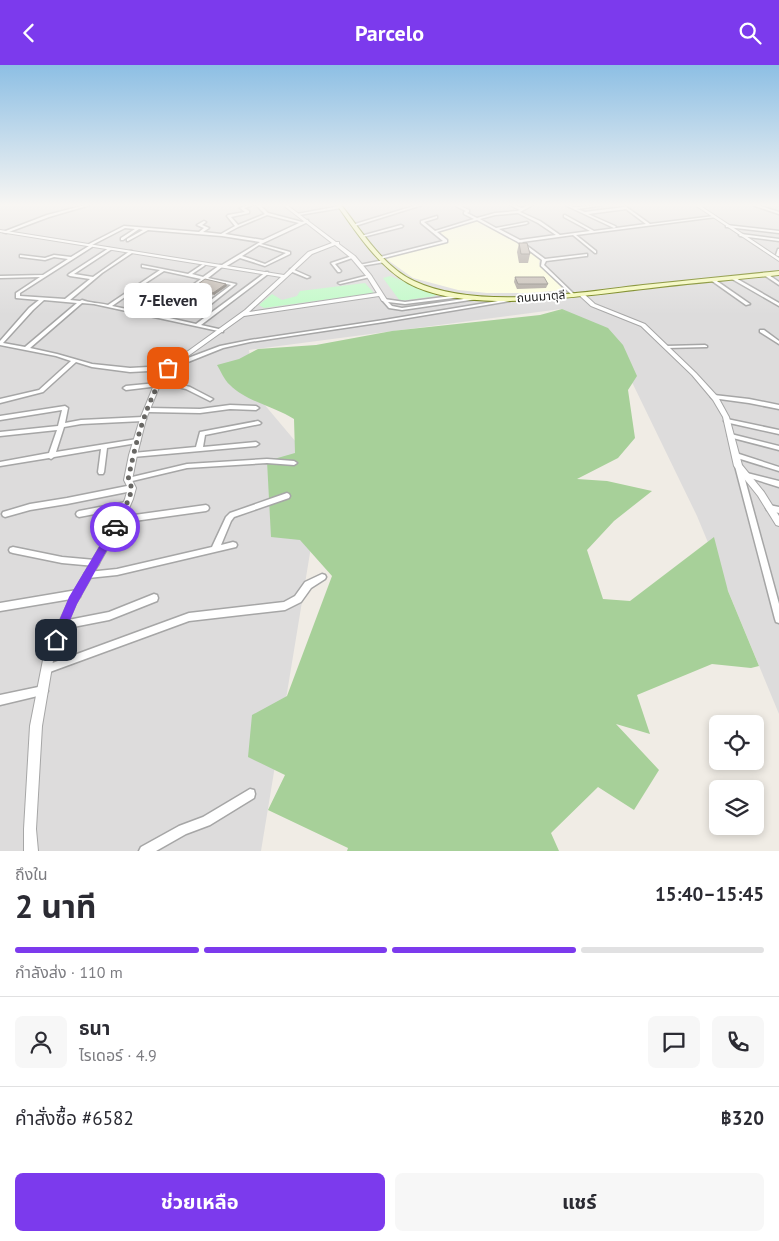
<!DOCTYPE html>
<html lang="th">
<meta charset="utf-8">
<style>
:root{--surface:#fff;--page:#f7f7f7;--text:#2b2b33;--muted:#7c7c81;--line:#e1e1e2;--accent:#7c3aed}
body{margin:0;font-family:"PT Sans","Noto Sans Thai",sans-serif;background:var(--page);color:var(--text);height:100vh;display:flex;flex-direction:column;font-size:19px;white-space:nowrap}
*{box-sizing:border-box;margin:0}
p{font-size:16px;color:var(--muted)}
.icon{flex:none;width:28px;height:28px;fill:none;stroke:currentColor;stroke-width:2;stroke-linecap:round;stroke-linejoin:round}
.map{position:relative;height:786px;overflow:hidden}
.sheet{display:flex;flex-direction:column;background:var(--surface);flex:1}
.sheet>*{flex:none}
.buttons{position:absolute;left:709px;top:650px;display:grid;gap:10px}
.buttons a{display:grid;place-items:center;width:55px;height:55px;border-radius:8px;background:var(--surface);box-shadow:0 2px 8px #0003;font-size:25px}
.pin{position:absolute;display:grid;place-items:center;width:42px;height:42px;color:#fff;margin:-21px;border-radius:10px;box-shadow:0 2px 8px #0006}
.courier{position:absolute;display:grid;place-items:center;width:50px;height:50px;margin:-25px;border:4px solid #7c3aed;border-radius:50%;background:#fff;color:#222;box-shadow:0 1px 6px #0007}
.bubble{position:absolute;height:35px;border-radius:8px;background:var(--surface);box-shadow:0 2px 8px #0003;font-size:16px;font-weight:700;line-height:35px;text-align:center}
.head em{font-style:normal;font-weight:700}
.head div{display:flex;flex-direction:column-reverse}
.head{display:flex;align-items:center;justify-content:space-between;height:85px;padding:0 15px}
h1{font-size:32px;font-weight:700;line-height:38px}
.bar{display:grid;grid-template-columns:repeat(4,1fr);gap:8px 5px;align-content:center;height:60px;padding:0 15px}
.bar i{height:6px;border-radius:4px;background:var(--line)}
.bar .active{background:var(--accent)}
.bar p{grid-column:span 4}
.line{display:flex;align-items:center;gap:12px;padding:0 15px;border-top:1px solid var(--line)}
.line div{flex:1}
.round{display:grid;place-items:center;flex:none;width:52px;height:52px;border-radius:8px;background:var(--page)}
.button{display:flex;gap:10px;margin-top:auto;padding:10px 15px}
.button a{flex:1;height:58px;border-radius:8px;background:var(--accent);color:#fff;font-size:20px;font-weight:700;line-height:58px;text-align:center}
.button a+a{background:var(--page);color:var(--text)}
header{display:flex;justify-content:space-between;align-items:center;height:65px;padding:0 15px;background:var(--accent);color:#fff;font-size:22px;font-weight:700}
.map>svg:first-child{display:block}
</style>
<header><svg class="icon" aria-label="back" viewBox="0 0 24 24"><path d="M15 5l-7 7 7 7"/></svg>Parcelo<svg class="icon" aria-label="search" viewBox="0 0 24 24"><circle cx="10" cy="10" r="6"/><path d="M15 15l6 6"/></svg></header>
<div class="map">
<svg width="779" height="786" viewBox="0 0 779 786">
<rect width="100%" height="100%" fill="#f0ece5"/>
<!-- residential -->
<path fill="#dddcdc" d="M0,140h779v509l-82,-198 -85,-175 -51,-32 -312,41 4,41 70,83 -62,377h-261z"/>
<!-- education -->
<path fill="#feffde" d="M478,156l38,20 24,18 -1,5 25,26 -34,3h-43l-29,-3 -45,-12 -28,-20 62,-17 -10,-10z"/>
<!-- forest -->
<path fill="#a7d099" d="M562,244l46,19 15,17 14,31 -9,14 7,48 -17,20 -41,21 30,2 45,10 -38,30 -27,29 16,49 27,2 84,-64 14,54 31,75 -8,2 -39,-4 -75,31 13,39 -34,-10 43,46 -25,40 -36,-23 -47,46 8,18h-212l1,-3 -80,-38 17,-35 -37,-18 4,-42 35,-19 45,-120 -32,-36 -29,-3 -4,-76 28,-8 -1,-34c-18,-12 -49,-18 -64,-34 -6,-5 -9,-14 -13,-20l22,-6 19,-10 58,-4 76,-14 148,-16z"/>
<!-- park -->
<g fill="#c1fac8">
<path d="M390,211l44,17 2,3 -36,5 -17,-23z"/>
<path d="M365,218l9,10 -110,15 -5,-3 13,-11 10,6 15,-4 3,-5z"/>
</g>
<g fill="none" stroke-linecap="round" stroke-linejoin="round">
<defs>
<g id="minor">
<path d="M85,140h5l-41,12 -43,16 -3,-1 44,-17z"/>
<path d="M248,140h5l-9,3 5,3v2l-18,4 7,8 27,-11 -9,-9h4l8,8 34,9 6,-2v2l-47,22 29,8v2l-25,12 -25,-8 -15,9h-3l-14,11 28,6 -30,24 -32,-6 -18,13 40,9 70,-52h2v2l-67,51 22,5v2l-129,-28 -12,-1 -52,45 27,6 35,10 38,4 37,-2 53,-20 30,-6 134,-20 126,-21 2,1 -2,1 -126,21 -134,20 -27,6 -55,22 -38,2 -38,-5 -16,-5 -33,30 -43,11v-4l39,-9 32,-29 -15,-5 -56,-11v-4l29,-33 10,-8 -23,-2v-5l24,-16 -40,1v-2l43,-1 25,-16 -14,-2 -9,3 -24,-3h-1v-2l25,3 9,-3 17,2 18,-11v-2l35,-18 75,6 5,-4 -7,-3 7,-4 2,1 -4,3 7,3 -6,4 18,2 14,-8 -8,-10 1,-1 17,-3 -5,-4zM267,150l32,8 -36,17 -38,-6 13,-7zM125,163l10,1 -14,9v2h2l16,-11 4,1 -16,9v2h1l20,-11 74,6 38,6 -38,23h-2l-17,12 -11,-3 12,-8 1,-1 -2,-1 -15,10 -46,-9v2l18,3 -52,35c-8,-2 -19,-2 -26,-5l-2,1 -10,-1 32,-27 30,-20v-2h-2l-37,26 -19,-3 38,-25 -3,-1 -40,26 -1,1 2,1 20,3 -25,20 -45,-3v-3l72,-46v-2zM259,180l27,8 -21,11 -23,-8zM164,206l37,8 -22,16 -38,-9zM205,214l26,6 -28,21 -26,-6zM138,223l38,9 -25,17 -39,-8zM44,235l33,3 -52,44 -22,-4 30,-33z"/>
<path d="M417,140h5l-67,21 -3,-1z"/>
<path d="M454,140h4l11,5v2l-2,1 10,5 18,-5 22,-2 3,-1 -10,-5h4l8,3 7,-3h4l-13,7 20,9 20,14 30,-4 -26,-14v-2h1l29,16 52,-7 -20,-15 -38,5 27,12 1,1 -2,1 -49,-23c3,0 6,1 8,2 7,1 22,-2 30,-2l-26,4 8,3 39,-5 1,-1 25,18 64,-8 2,1 -140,18 20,16v2h-1l-22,-18 -51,7 23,17 42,-5v2h-1l-40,5 -2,4 29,28 1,1 -2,1 -31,-29 1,-6 -24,-18 -41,-22 -40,12 10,8v2l-67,17v-2l63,-16 -22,-18v-2l16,-5v2l-13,4 11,9 39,-12 -10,-5v-2l2,-1zM518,148l20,10 18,12 -36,5 -21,-11 27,-5 2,-1 -1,-1 -31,6 -16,-9 15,-4z"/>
<path d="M752,140h5l22,7v2z"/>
<path d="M340,141l1,2 -42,7 -2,-1z"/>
<path d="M401,160l2,1 -1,1 -39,10 -2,-1z"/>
<path d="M726,160l53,6v2l-52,-6h-1z"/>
<path d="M741,169l38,5v2l-39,-5 -1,-1z"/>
<path d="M778,184h1v7h-1l-2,-1z"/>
<path d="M352,191l3,1 -20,7 6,7 -1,1h-2l-7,-9z"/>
<path d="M384,195h1v2l-24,4 -2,-1z"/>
<path d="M290,204h2l18,8 -3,1 -17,-7z"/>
<path d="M764,208h2l13,9v3l-15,-10z"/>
<path d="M369,210l2,1 -1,1 -30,7 -2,-1z"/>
<path d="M732,212h2l45,26v3l-47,-27z"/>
<path d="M712,214h2l36,25 -4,1 -34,-24z"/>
<path d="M459,230h2v2l-56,7 -17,-2 4,4 10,2 75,-11 2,1 -2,1 -75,11 -13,-2 -7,-8 2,-1 21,3z"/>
<path d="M760,265h4l15,11v3l-19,-12z"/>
<path d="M705,280l2,1v1l-41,1 -2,-1 2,-1z"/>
<path d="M160,314l30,8 23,12 -3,2 -24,-12 -28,-7 -1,-1z"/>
<path d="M157,318l3,2 -1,1 -33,4 -3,-2 3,-2z"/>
<path d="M714,330l35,4 30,6v4l-30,-6 -37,-5 -1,-1 1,-1z"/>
<path d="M230,340l26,1 3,2 -3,2 -26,-1 -30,4 -52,-1 -3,-2 3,-2 52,1z"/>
<path d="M65,341l3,2 -3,15 16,-3 62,-3 3,2 -3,2 -62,3 -17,3 -8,25 81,-13 3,2 -3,2 -30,5 -3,24 -1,2h-4l-1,-2 3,-23 -47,8 -3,2 -2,-1 -49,8v-4l49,-9 8,-23 -57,6v-4l58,-6 4,-16 -62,10v-4z"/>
<path d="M727,354l52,11v4l-54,-12 -1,-1 1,-1z"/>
<path d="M258,356l3,2 -1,1 -55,11 -2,12 53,-5 3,2 -3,2 -123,11 -3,-2 3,-2 63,-6 4,-15z"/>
<path d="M731,369l48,12v4l-50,-13 -1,-1z"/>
<path d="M734,388h2l43,14v4l-45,-14 -1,-2z"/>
<path d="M267,394l27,2 3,2 -3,2 -27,-2 -80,5 -59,14h-2l-1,-2 1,-2h2l59,-14z"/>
<path d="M736,399h4l3,8 36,9v6l-35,-11 35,128v19l-3,-1 -1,-3 -40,-153z"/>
<path d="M132,420l2,1 1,2 -1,2 -2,1 -65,13 -37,6 -25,7 -2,-1 -1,-2 1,-2 27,-8 37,-6z"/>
<path d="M287,428l2,1 1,2 -1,2 -55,19 -3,4 -10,24 12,-3 3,1 1,2 -1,2 -119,28 -29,3 -3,-1 -1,-2 1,-2 3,-1 29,-3 95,-22 14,-30 4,-4z"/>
<path d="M126,437l2,1 1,2 -1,2 -2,1 -47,9 -2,-1 -1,-2 1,-2 2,-1z"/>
<path d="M206,440l2,1 1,2 -1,2 -2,1 -86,12 -2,-1 -2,-2 2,-2 2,-1z"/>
<path d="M769,440l10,2v6l-12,-3 -1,-2 1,-2z"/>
<path d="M13,482l49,10 33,3 3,1 1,2 -1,2 -3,1 -33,-3 -49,-10 -3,-1 -1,-2 1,-2z"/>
<path d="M322,509l3,1 1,2 -1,2 -14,9 -10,14 -16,8 -96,11 -142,52 -3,-1 -1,-3 1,-3 3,-1 142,-52 95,-11 11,-6 10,-14z"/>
<path d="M77,525l3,1 1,3 -1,3 -3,1 -77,13v-8z"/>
<path d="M154,529l3,1 1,3 -1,3 -48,19 -46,9 -3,-1 -1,-3 1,-3 3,-1 46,-9z"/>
<path d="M43,621l3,2 2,3 -2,3 -46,11v-10z"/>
<path d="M250,724l4,1 1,4 -1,4 -44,27 -24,9 -30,17h-17l2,-4 38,-21 24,-9z"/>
</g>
<g id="tertiary">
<path d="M283,140h4l49,37h3v2l16,12 16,19 16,25 -5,1 -3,-5 -135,20 -74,53 -10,16 -14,34 -9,36 -5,25 4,8 -3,11 -9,21 -48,84 -22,51 -12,71 -6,103 2,22h-14v-22l6,-103 14,-71 26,-57 46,-79 9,-20 3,-11 -4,-8 5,-25 11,-36 14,-34 12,-18 79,-57 36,-33 -281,-45v-2l284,45 24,-23 24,-9zM335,180l16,13 16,19 10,16 -128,19 63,-58z"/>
<path d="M695,140h4l80,53v3z"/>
<path d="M579,228h4l12,11 50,20 51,49 22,24 11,20 13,48 22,27 15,24v10l-3,-1 -18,-29 -24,-30 -11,-49 -10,-17 -21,-25 -51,-49 -50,-20 -12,-11z"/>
</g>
<path id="secondary" d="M337,140h4c21,26 41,61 73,76 62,29 162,12 229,4 45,-5 91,-9 136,-14v4c-45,5 -90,8 -136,14 -64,7 -177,26 -235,-6 -30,-17 -52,-51 -71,-78z"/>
</defs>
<!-- minor casing -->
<use href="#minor" stroke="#a6a6a6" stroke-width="3"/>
<!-- tertiary casing -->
<use href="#tertiary" stroke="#a6a6a6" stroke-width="2"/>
<!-- secondary casing -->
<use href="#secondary" stroke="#677803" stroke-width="2"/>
<!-- minor -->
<use href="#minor" fill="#fff" fill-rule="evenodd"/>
<!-- tertiary -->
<use href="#tertiary" fill="#fff" fill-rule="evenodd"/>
<!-- secondary -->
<use href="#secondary" fill="#f5fab8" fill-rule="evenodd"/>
</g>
<!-- wall -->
<g fill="#a9a29b">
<path d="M519,178l11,11 -2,9h-9l-2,-11z"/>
<path d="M515,212l33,7 -2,4 -29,1 -3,-7z"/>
<path d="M226,219l1,2 -13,9 -22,-4 -1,-2z"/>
<path d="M158,286l15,8 -6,5 -13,1 -3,-5z"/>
</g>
<!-- shaded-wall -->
<g fill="#89847e">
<path d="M226,219l1,2 -13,9 -1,-2z"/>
<path d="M171,289l2,5 -6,5 -2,-5z"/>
</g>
<!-- building -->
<g fill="#c4bcb4" stroke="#89847e">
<path d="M519,178h8l3,11h-9z"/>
<path d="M515,212h29l4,7h-30z"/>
<path d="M205,214l21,5 -13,9 -22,-4z"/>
<path d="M158,286l13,3 -6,5 -14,1z"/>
</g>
<!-- sky -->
<linearGradient id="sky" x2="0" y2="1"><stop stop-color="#8dbfe4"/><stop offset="0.56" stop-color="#f8f6f3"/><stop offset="1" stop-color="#f8f6f3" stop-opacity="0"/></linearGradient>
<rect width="779" height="250" fill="url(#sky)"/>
<!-- route -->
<path fill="#7c3aed" d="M115,458l5,4 -43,77 -17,40 -4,1 -4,-1 -1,-4 18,-43 43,-72z"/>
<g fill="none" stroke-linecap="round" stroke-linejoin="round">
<!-- done -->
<path stroke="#686764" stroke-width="5" stroke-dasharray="0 9" d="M115,462l14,-28 3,-11 -4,-8c8,-39 18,-79 40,-112"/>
</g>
<g text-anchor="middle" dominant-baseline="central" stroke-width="4" stroke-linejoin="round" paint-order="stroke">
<!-- far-street labels -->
<g font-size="12" fill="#1f1f1f" stroke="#fff">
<text transform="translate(541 231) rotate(-4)">ถนนมาตุลี</text>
</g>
</g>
</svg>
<div class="buttons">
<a><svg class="icon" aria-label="locate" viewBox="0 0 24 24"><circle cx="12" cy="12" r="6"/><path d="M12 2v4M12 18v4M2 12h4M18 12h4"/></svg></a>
<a><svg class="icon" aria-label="layers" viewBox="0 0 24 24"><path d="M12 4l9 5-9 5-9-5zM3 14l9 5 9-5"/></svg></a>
</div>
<div class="pin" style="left:168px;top:303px;background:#ea580c"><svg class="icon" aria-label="bag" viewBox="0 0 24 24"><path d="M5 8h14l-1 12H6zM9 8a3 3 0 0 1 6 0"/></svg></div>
<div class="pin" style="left:56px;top:575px;background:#1f2937"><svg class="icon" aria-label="home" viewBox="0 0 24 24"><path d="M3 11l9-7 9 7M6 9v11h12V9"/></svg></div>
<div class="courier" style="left:115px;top:462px"><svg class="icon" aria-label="car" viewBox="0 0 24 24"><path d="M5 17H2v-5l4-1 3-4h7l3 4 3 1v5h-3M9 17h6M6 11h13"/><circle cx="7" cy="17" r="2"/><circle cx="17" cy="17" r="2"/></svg></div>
<div class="bubble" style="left:124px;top:218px;width:88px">7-Eleven</div>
</div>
<section class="sheet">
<div class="head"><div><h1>2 นาที</h1><p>ถึงใน</p></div><em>15:40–15:45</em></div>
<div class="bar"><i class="active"></i><i class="active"></i><i class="active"></i><i></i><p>กำลังส่ง · 110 m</p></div>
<div class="line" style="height:90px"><a class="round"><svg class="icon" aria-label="person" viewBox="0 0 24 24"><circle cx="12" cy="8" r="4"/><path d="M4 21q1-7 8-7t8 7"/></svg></a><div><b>ธนา</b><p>ไรเดอร์ · 4.9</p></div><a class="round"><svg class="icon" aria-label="chat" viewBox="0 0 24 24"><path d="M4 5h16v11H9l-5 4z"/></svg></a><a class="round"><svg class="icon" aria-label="phone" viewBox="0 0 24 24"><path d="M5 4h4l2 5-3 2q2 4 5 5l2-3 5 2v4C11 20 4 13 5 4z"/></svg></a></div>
<div class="line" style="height:65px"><div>คำสั่งซื้อ #6582</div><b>฿320</b></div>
<div class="button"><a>ช่วยเหลือ</a><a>แชร์</a></div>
</section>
